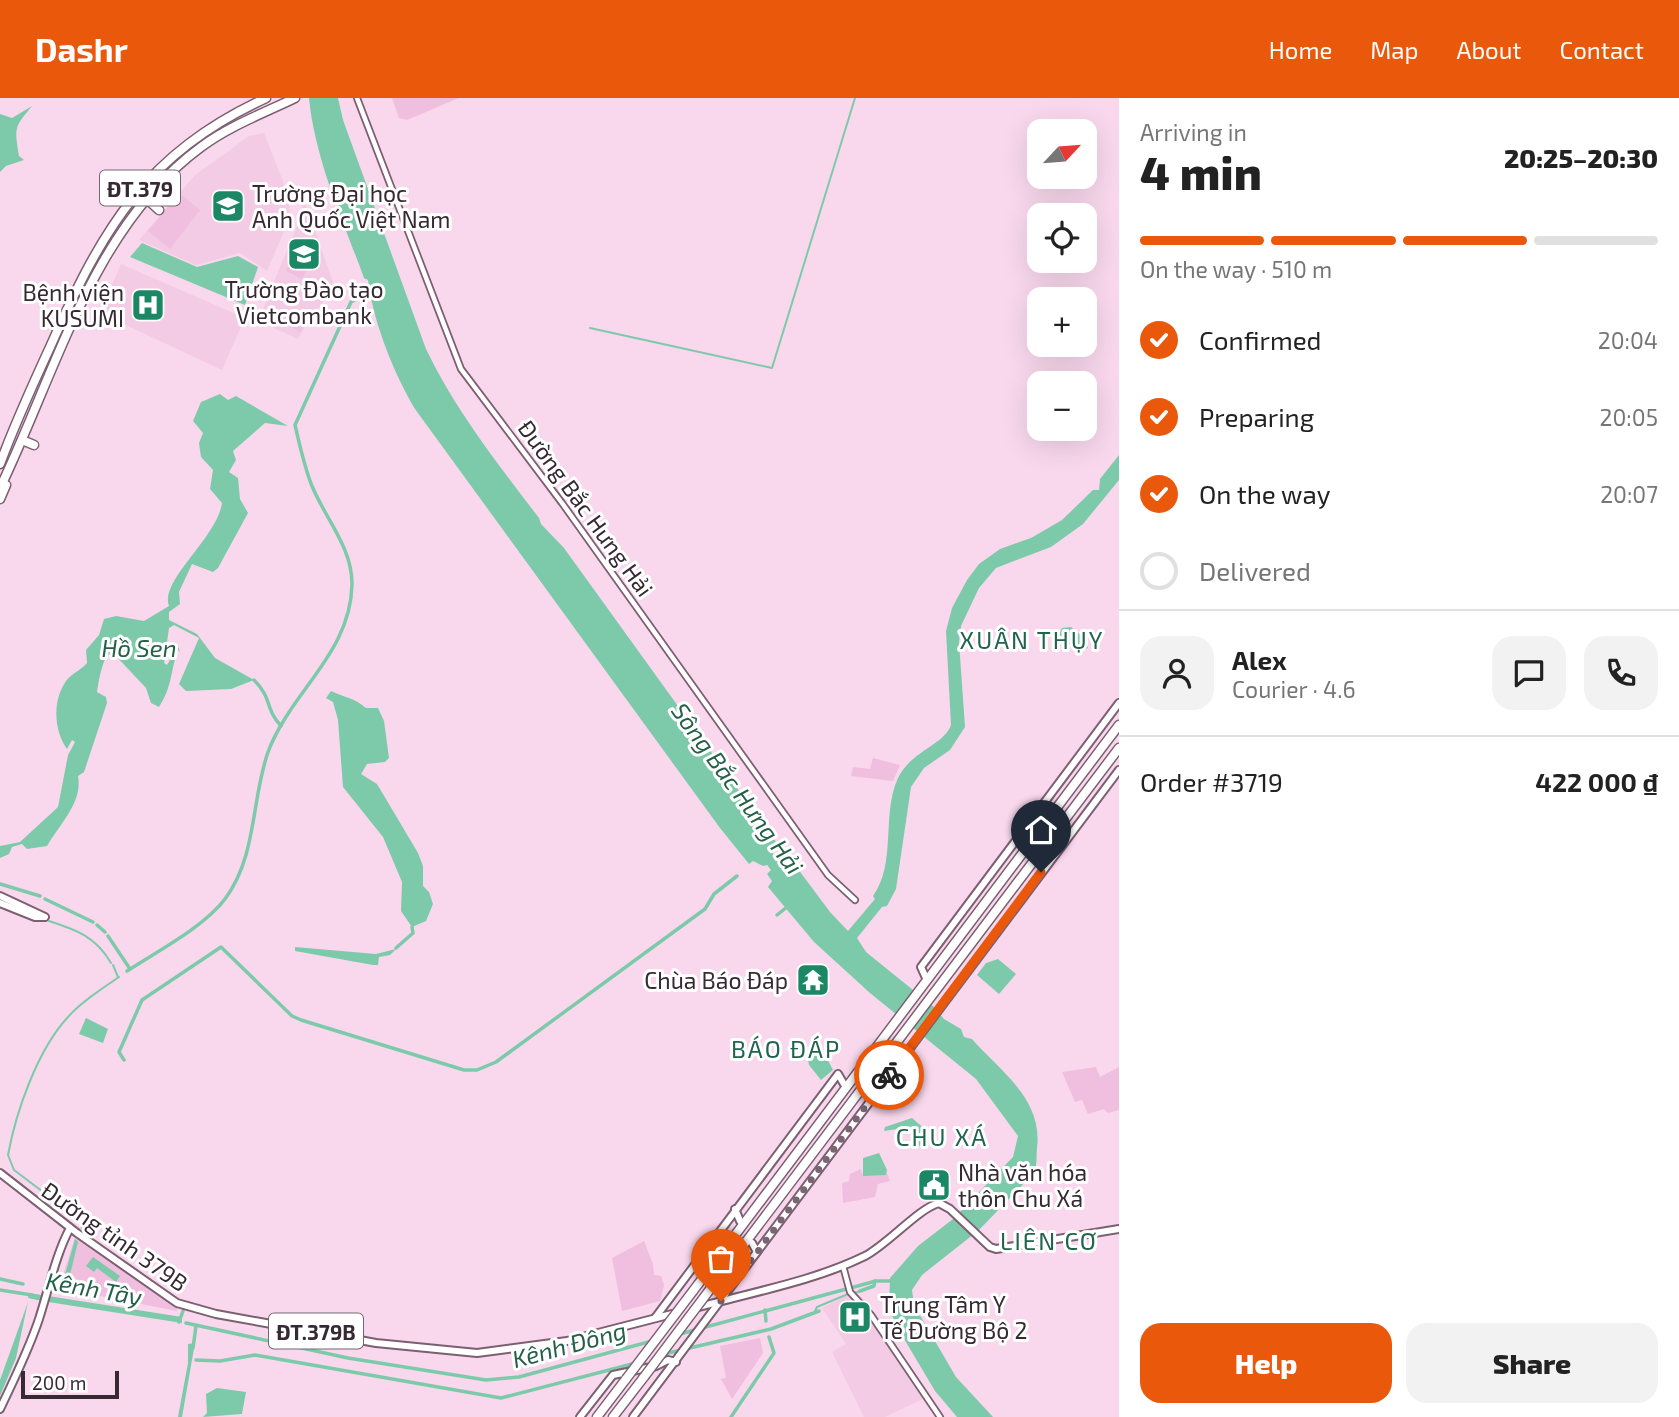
<!DOCTYPE html>
<meta charset="utf-8">
<style>
:root{--surface:#fff;--page:#f2f2f2;--text:#222;--muted:#767676;--line:#e0e0e0;--accent:#ea580c}
body{margin:0;font-family:"Exo 2",sans-serif;background:var(--page);color:var(--text);height:100vh;display:flex;flex-direction:column;font-size:26px;white-space:nowrap}
*{box-sizing:border-box;margin:0}
p{font-size:23px;color:var(--muted)}
.icon{flex:none;width:38px;height:38px;fill:none;stroke:currentColor;stroke-width:2;stroke-linecap:round;stroke-linejoin:round}
.map{position:relative;flex:1;overflow:hidden}
.drawer{display:flex;flex-direction:column;background:var(--surface);width:560px}
.drawer>*{flex:none}
.needle{width:46px;rotate:64deg}
.buttons{position:absolute;left:1027px;top:21px;display:grid;gap:14px}
.buttons a{display:grid;place-items:center;width:70px;height:70px;border-radius:14px;background:var(--surface);box-shadow:0 7px 28px #0002;font-size:35px}
.scale{position:absolute;left:21px;bottom:18px;width:98px;box-sizing:border-box;padding-left:7px;border:4px solid #362931;border-top:0;font-size:19px;line-height:24px;white-space:nowrap;color:#362931;-webkit-text-stroke:5px #fff;paint-order:stroke}
.pin{position:absolute;display:grid;place-items:center;width:60px;height:60px;color:#fff;margin:-72px -30px;border-radius:50% 50% 50% 0;rotate:-45deg;box-shadow:0 0 7px #0007}
.pin .icon{rotate:45deg}
.courier{position:absolute;display:grid;place-items:center;width:70px;height:70px;margin:-35px;border:5px solid #ea580c;border-radius:50%;background:#fff;color:#222;box-shadow:0 2px 9px #0007}
.headline em{font-style:normal;font-weight:800}
.headline div{display:flex;flex-direction:column-reverse}
.headline{display:flex;align-items:center;justify-content:space-between;height:119px;padding:0 21px}
h1{font-size:46px;font-weight:800;line-height:52px}
.bar{display:grid;grid-template-columns:repeat(4,1fr);gap:10px 7px;align-content:center;height:84px;padding:0 21px}
.bar i{height:9px;border-radius:5px;background:var(--line)}
.bar .on{background:var(--accent)}
.bar p{grid-column:span 4}
.line{display:flex;align-items:center;gap:18px;padding:0 21px;border-top:2px solid var(--line)}
.line div{flex:1}
.round{display:grid;place-items:center;flex:none;width:74px;height:74px;border-radius:21px;background:var(--page)}
ol{padding:0 21px;list-style:none}
li{display:flex;align-items:center;gap:21px;height:77px}
li p{margin-inline-start:auto}
li .icon{padding:7px;border-radius:50%;background:var(--accent);color:#fff;stroke-width:4}
li:last-child{color:var(--muted)}
li i{width:38px;height:38px;border:4px solid var(--line);border-radius:50%}
.primary-button{display:flex;gap:14px;margin-top:auto;padding:14px 21px}
.primary-button a{flex:1;height:80px;border-radius:21px;background:var(--accent);color:#fff;font-size:28px;font-weight:800;line-height:80px;text-align:center}
.primary-button a+a{background:var(--page);color:var(--text)}
header{display:flex;align-items:center;gap:42px;box-sizing:border-box;height:98px;padding:0 35px;background:var(--accent);color:#fff}
header strong{font-size:33px}
nav{display:flex;gap:38px;margin-inline-start:auto;font-size:24px}
main{display:flex;flex:1;min-height:0}
.map>svg:first-child{display:block}
</style>
<header>
<strong>Dashr</strong>
<nav><a>Home</a><a>Map</a><a>About</a><a>Contact</a></nav>
</header>
<main>
<div class="map">
<svg width="1119" height="1319" viewBox="0 0 1119 1319">
<rect width="100%" height="100%" fill="#f9d8ed"/>
<!-- built -->
<g fill="#f3cbe4">
<path d="M264,35l24,61 2,24 -23,53 -27,-18 -44,12 -57,-25 55,-64 55,-40z"/>
<path d="M304,102l31,88 -24,28 -13,23 -40,-18 41,-100z"/>
<path d="M121,166l124,54 -23,52 -122,-57z"/>
<path d="M849,1196l13,11 63,93 -40,19h-21l-32,-65 14,-8 -24,-36z"/>
</g>
<!-- green -->
<g fill="#f0bede">
<path d="M392,0h67l-52,22 -8,-2z"/>
<path d="M179,95l21,17 -30,39 -22,-18z"/>
<path d="M293,157l17,7 -8,17 -16,-8z"/>
<path d="M300,212l10,6 -10,16 -10,-6z"/>
<path d="M873,660l27,7 -7,16 -42,-5 2,-9 17,2z"/>
<path d="M1096,969l4,10 19,-10v43l-11,3 -4,-4 -16,5 -6,-14 -7,2 -13,-30z"/>
<path d="M861,1071l1,5 25,-1 3,8 -12,3 -3,13 -32,6 -1,-20 7,-2 1,-7z"/>
<path d="M75,1139l103,70 -1,4 -118,-23z"/>
<path d="M644,1143l9,23 1,11 7,1 3,9 -4,16 -38,10 -10,-53z"/>
<path d="M760,1240l3,15 -31,46 -11,-20 5,-1 -6,-32z"/>
</g>
<!-- water -->
<g fill="#7dcaaa">
<path d="M309,0h29l5,22 83,229c29,61 72,115 113,169l2,6 23,24 212,294 -4,3 2,13 13,10 8,-3 35,47 18,19 27,-32 -2,-3c24,-34 8,-81 25,-118 13,-27 46,-33 53,-53l-5,-94 6,-23 15,-28 12,-16 21,-15 31,-11 31,-18 31,-30h6l1,-11 19,-24v25l-36,44 -32,23 -55,21 -17,20 -18,38 -2,16 6,85 -15,23 -26,18 -13,19 -15,102 -9,17 -5,1 -25,31 9,14 68,55 10,12 17,10 3,8 8,2c29,33 71,60 65,109 -1,10 1,16 -4,26l-54,56 -57,45 -10,15 2,15 42,72 37,40h-36l-22,-26 -38,-64 -8,-19 1,-30 28,-32 35,-27 60,-62 5,-21 -42,-57 -106,-86 -56,-51 -46,-55 4,-6 -5,-7 4,-4 -4,-5 -4,1 -10,-5 -4,3 -29,-36 -305,-419c-22,-37 -42,-88 -47,-129l-4,-2c-21,-58 -49,-118 -55,-180z"/>
<path d="M32,8c-17,21 -18,20 -13,50l5,4 -18,6 -6,6v-58l12,4z"/>
<path d="M142,145l55,24 41,-11 20,11 -13,38 -115,-48z"/>
<path d="M220,296l8,6 8,-4 52,30 -23,-3 -32,28 3,9 -7,12 9,6 2,21 8,14 -30,55 -5,4 -21,-8 -13,28 1,12 -11,8v8l28,14 18,24 39,22 -23,9 -45,2 -7,-7 20,-46 -25,-13 -5,3 -5,35 3,2 11,-19 2,6 -2,-2c-8,22 -5,35 -19,57l-8,-4 -5,-15 -32,-34 -7,1c-6,12 -8,24 -10,37l9,5 1,6 -23,69 -6,4c5,26 -18,48 -31,70l-20,3 -5,-5 -10,3 -3,7 -9,4v-12l20,-4 38,-35 10,-52 7,-13 -3,-2 -5,9c-13,-18 -15,-48 -1,-68 5,-7 15,-11 21,-18l-1,-13 13,-15 5,-16 12,-3 28,5 25,-15c-10,-25 48,-68 53,-103l-12,-14 3,-19 -12,-13 -2,-14 4,-10 -10,-12 8,-19z"/>
<path d="M1071,529l13,11 4,10 -8,4 -22,-15 4,-9z"/>
<path d="M331,593c12,6 24,7 35,17h12l6,13 5,37 -4,4 -18,2 -6,10 16,10 41,69 5,13v20l6,6 4,12 -7,17 -14,6 -11,-16 1,-29 -19,-45 -40,-50 -5,-67 -5,-18 -7,-4z"/>
<path d="M295,849l81,7 20,-5 -6,6 -11,2 -1,8h-5l-78,-14z"/>
<path d="M998,861l18,15 -17,20 -22,-19 9,-12z"/>
<path d="M86,920l22,11 -5,14 -24,-9z"/>
<path d="M821,949l12,23 -12,10 -12,-15 -2,-11z"/>
<path d="M912,1020l15,13 -7,15 -5,-1 3,-13 -7,-5 -27,4 1,-4z"/>
<path d="M879,1055l8,17 -1,5 -23,1v-18z"/>
<path d="M75,1141l3,3 -12,49 -5,-2z"/>
<path d="M93,1159l27,19 -4,6 -19,-14 -3,4 -8,-6z"/>
<path d="M113,1190l14,3v10l-19,-3 1,-8z"/>
<path d="M29,1195l153,24v6l-140,-22 -14,-3z"/>
<path d="M28,1204l-12,56 -16,38v-16z"/>
<path d="M195,1245l-13,74h-4l10,-54v-19z"/>
<path d="M217,1290l29,4 -4,22 -39,3 4,-4 -1,-19z"/>
</g>
<!-- pier -->
<path fill="#f9d8ed" d="M920,893l10,8 -21,28 -10,-8z"/>
<g fill="none" stroke-linecap="round" stroke-linejoin="round">
<!-- stream -->
<g stroke="#7dcaaa" stroke-width="2">
<path d="M362,198l9,-4"/>
<path d="M590,230l182,40 83,-270"/>
<path d="M49,823c28,9 47,16 62,42"/>
<path d="M113,867l5,12"/>
<path d="M82,1131l-1,-7 -6,-6 -61,-46 -6,-15c8,-44 30,-106 60,-138 14,-16 34,-28 51,-40"/>
<path d="M855,1195l5,-2"/>
<path d="M815,1213l2,-4 31,-13"/>
</g>
<!-- canal -->
<g stroke="#7dcaaa" stroke-width="3.5">
<path d="M254,582c19,19 10,27 27,46"/>
<path d="M0,786l40,12"/>
<path d="M45,801l48,23"/>
<path d="M777,817l10,-8"/>
<path d="M97,827l8,7"/>
<path d="M108,838l22,33"/>
<path d="M396,850l17,-15 -1,-6"/>
<path d="M127,873c29,-19 77,-44 98,-72 32,-43 26,-98 43,-147 23,-61 83,-99 84,-168 0,-37 -27,-66 -40,-98 -8,-20 -12,-40 -17,-61l56,-123 7,-4"/>
<path d="M124,962l-5,-8 23,-52 79,-53 71,69 9,4 163,50h13l19,-8 209,-153 9,-15 23,-18"/>
<path d="M0,1181l23,5"/>
<path d="M0,1192l32,5"/>
<path d="M860,1193l14,-5 1,-5"/>
<path d="M765,1212l1,11"/>
<path d="M179,1224l4,-11"/>
<path d="M186,1225l162,35 138,22 33,-3 133,-36"/>
<path d="M680,1236l196,-53h17"/>
<path d="M193,1250l3,-22"/>
<path d="M664,1256l107,-25 48,-18"/>
<path d="M196,1262l24,1 35,-6 246,43 135,-35"/>
<path d="M731,1319l43,-64 -5,-16"/>
</g>
<defs>
<g id="minor">
<path d="M357,0l104,271 101,134 266,372 27,25"/>
<path d="M843,1168l7,26 21,23 69,102"/>
</g>
<g id="major">
<path d="M0,798l45,21"/>
<path d="M0,805l35,14h9"/>
<path d="M926,880l-5,-11 198,-264"/>
<path d="M0,1075l77,60 100,70 39,11 160,29 101,10 90,-12 105,-27"/>
<path d="M735,1111l5,12"/>
<path d="M752,1145l5,9"/>
<path d="M699,1209c54,-15 115,-26 166,-51 23,-12 54,-48 74,-53l11,6 40,38 6,2 123,-20"/>
<path d="M655,1220l183,-244 7,12"/>
<path d="M0,1311c14,-29 29,-60 39,-90 10,-31 17,-65 31,-91"/>
<path d="M580,1319l33,-42 43,-9 12,-6 8,2"/>
<path d="M633,1319l486,-647"/>
</g>
<g id="highway">
<path d="M124,80l14,12"/>
<path d="M147,101l12,11"/>
<path d="M22,342l12,5"/>
<path d="M0,366c15,-41 33,-80 51,-119 52,-117 94,-191 215,-247"/>
<path d="M0,390c56,-116 93,-262 201,-341 28,-21 63,-34 94,-49"/>
<path d="M0,401l6,-14"/>
<path d="M711,1190l408,-540"/>
<path d="M693,1193l426,-566"/>
<path d="M597,1319l29,-38"/>
<path d="M613,1319l31,-40"/>
</g>
</defs>
<!-- minor casing -->
<use href="#minor" stroke="#7c5f71" stroke-width="8"/>
<!-- major casing -->
<use href="#major" stroke="#7c5f71" stroke-width="10"/>
<!-- highway casing -->
<use href="#highway" stroke="#7c5f71" stroke-width="11"/>
<!-- minor -->
<use href="#minor" stroke="#fff" stroke-width="4.5"/>
<!-- major -->
<use href="#major" stroke="#fff" stroke-width="6"/>
<!-- highway -->
<use href="#highway" stroke="#fff" stroke-width="8"/>
<defs>
<g id="highway-bridge">
<path d="M644,1279l67,-89"/>
<path d="M626,1281l67,-88"/>
</g>
</defs>
<!-- highway-bridge casing -->
<use href="#highway-bridge" stroke="#7c5f71" stroke-width="11" stroke-linecap="butt"/>
<!-- highway-bridge -->
<use href="#highway-bridge" stroke="#fff" stroke-width="8"/>
</g>
<g fill="none" stroke-linecap="round" stroke-linejoin="round">
<!-- done -->
<path stroke="#7a6673" stroke-width="7" stroke-dasharray="0 12.6" d="M721,1203l168,-226"/>
<!-- route -->
<path stroke="#ea580c" stroke-width="9" d="M889,977l152,-203"/>
</g>
<!-- icons -->
<defs>
<symbol id="university-square" viewBox="-11 -11 22 22"><rect x="-9" y="-9" width="18" height="18" rx="4" fill="#1b8764" stroke="#fff"/><path d="M0-5L7-2L0 1L-7-2ZM-4 1L0 2.5L4 1V4Q0 6-4 4Z" fill="#fff"/></symbol>
<symbol id="hospital-square" viewBox="-11 -11 22 22"><rect x="-9" y="-9" width="18" height="18" rx="4" fill="#1b8764" stroke="#fff"/><path d="M-5-5h3v3.5h4V-5h3V5h-3V1.5h-4V5h-3Z" fill="#fff"/></symbol>
<symbol id="temple-square" viewBox="-11 -11 22 22"><rect x="-9" y="-9" width="18" height="18" rx="4" fill="#1b8764" stroke="#fff"/><path d="M0-6L5-2H3V0L6.5 2.5H4V6H1.5V3h-3V6H-4V2.5H-6.5L-3 0V-2H-5Z" fill="#fff"/></symbol>
<symbol id="civic-square" viewBox="-11 -11 22 22"><rect x="-9" y="-9" width="18" height="18" rx="4" fill="#1b8764" stroke="#fff"/><path d="M-.6-6.5H3V-4.5H.6V-3L4-1V1h2V6H-6V1h2V-1L-.6-3ZM-1.2 2.5V6h2.4V2.5Z" fill="#fff"/></symbol>
</defs>
<g fill-rule="evenodd">
<use href="#university-square" x="209" y="89" width="38" height="38"/>
<use href="#university-square" x="285" y="137" width="38" height="38"/>
<use href="#hospital-square" x="129" y="188" width="38" height="38"/>
<use href="#temple-square" x="794" y="863" width="38" height="38"/>
<use href="#civic-square" x="915" y="1068" width="38" height="38"/>
<use href="#hospital-square" x="836" y="1200" width="38" height="38"/>
</g>
<g text-anchor="middle" dominant-baseline="central" stroke-width="6" stroke-linejoin="round" paint-order="stroke">
<!-- shield labels -->
<g fill="#fff" stroke="#72696f" stroke-width="2">
<rect x="100" y="72.5" width="80" height="35" rx="5"/>
<rect x="269" y="1215.5" width="94" height="35" rx="5"/>
</g>
<g font-size="21" font-weight="bold" fill="#362931">
<text x="140" y="90">ĐT.379</text>
<text x="316" y="1233">ĐT.379B</text>
</g>
<!-- poi labels -->
<g font-size="23" fill="#362931" stroke="#fff" text-anchor="start">
<text x="252" y="95">Trường Đại học<tspan x="252" dy="26">Anh Quốc Việt Nam</tspan></text>
<text x="304" y="191" text-anchor="middle">Trường Đào tạo<tspan x="304" dy="26">Vietcombank</tspan></text>
<text x="124" y="194" text-anchor="end">Bệnh viện<tspan x="124" dy="26">KUSUMI</tspan></text>
<text x="788" y="882" text-anchor="end">Chùa Báo Đáp</text>
<text x="958" y="1074">Nhà văn hóa<tspan x="958" dy="26">thôn Chu Xá</tspan></text>
<text x="880" y="1206">Trung Tâm Y<tspan x="880" dy="26">Tế Đường Bộ 2</tspan></text>
</g>
<!-- street labels -->
<g font-size="23" fill="#362931" stroke="#fff">
<text transform="translate(586 410) rotate(54)">Đường Bắc Hưng Hải</text>
<text transform="translate(115 1138) rotate(35)">Đường tỉnh 379B</text>
</g>
<!-- neighbourhood labels -->
<g font-size="24" letter-spacing="2" fill="#1f644c" stroke="#fff">
<text x="1032" y="541">XUÂN THỤY</text>
<text x="786" y="950">BÁO ĐÁP</text>
<text x="942" y="1038">CHU XÁ</text>
<text x="1049" y="1142">LIÊN CƠ</text>
</g>
<!-- water labels -->
<g font-size="24" font-style="italic" fill="#246049" stroke="#fff">
<text x="139" y="549">Hồ Sen</text>
<text transform="translate(738 690) rotate(54)">Sông Bắc Hưng Hải</text>
<text transform="translate(94 1190) rotate(10)">Kênh Tây</text>
<text transform="translate(569 1246) rotate(-15)">Kênh Đông</text>
</g>
</g>
</svg>
<div class="buttons">
<a><svg class="needle" viewBox="-14 -14 28 28"><path d="M0-13l5 13h-10z" fill="#e53935"/><path d="M0 13l5-13h-10z" fill="#767676"/></svg></a>
<a><svg class="icon" aria-label="locate" viewBox="0 0 24 24"><circle cx="12" cy="12" r="6"/><path d="M12 2v4M12 18v4M2 12h4M18 12h4"/></svg></a>
<a>+</a>
<a>−</a>
</div>
<div class="scale">200 m</div>
<div class="pin" style="left:721px;top:1203px;background:#ea580c"><svg class="icon" aria-label="bag" viewBox="0 0 24 24"><path d="M5 8h14l-1 12H6zM9 8a3 3 0 0 1 6 0"/></svg></div>
<div class="pin" style="left:1041px;top:774px;background:#1f2937"><svg class="icon" aria-label="home" viewBox="0 0 24 24"><path d="M3 11l9-7 9 7M6 9v11h12V9"/></svg></div>
<div class="courier" style="left:889px;top:977px"><svg class="icon" aria-label="bike" viewBox="0 0 24 24"><circle cx="6" cy="16" r="4"/><circle cx="18" cy="16" r="4"/><path d="M6 16l4-8h5l3 8M10 8l3 8H6M13 5h3"/></svg></div>
</div>
<section class="drawer">
<div class="headline"><div><h1>4 min</h1><p>Arriving in</p></div><em>20:25–20:30</em></div>
<div class="bar"><i class="on"></i><i class="on"></i><i class="on"></i><i></i><p>On the way · 510 m</p></div>
<ol>
<li><svg class="icon" aria-label="check" viewBox="0 0 24 24"><path d="M5 12l5 5 9-10"/></svg>Confirmed<p>20:04</p></li>
<li><svg class="icon" aria-label="check" viewBox="0 0 24 24"><path d="M5 12l5 5 9-10"/></svg>Preparing<p>20:05</p></li>
<li><svg class="icon" aria-label="check" viewBox="0 0 24 24"><path d="M5 12l5 5 9-10"/></svg>On the way<p>20:07</p></li>
<li><i></i>Delivered</li>
</ol>
<div class="line" style="height:126px"><a class="round"><svg class="icon" aria-label="person" viewBox="0 0 24 24"><circle cx="12" cy="8" r="4"/><path d="M4 21q1-7 8-7t8 7"/></svg></a><div><b>Alex</b><p>Courier · 4.6</p></div><a class="round"><svg class="icon" aria-label="chat" viewBox="0 0 24 24"><path d="M4 5h16v11H9l-5 4z"/></svg></a><a class="round"><svg class="icon" aria-label="phone" viewBox="0 0 24 24"><path d="M5 4h4l2 5-3 2q2 4 5 5l2-3 5 2v4C11 20 4 13 5 4z"/></svg></a></div>
<div class="line" style="height:91px"><div>Order #3719</div><b>422 000 ₫</b></div>
<div class="primary-button"><a>Help</a><a>Share</a></div>
</section>
</main>
